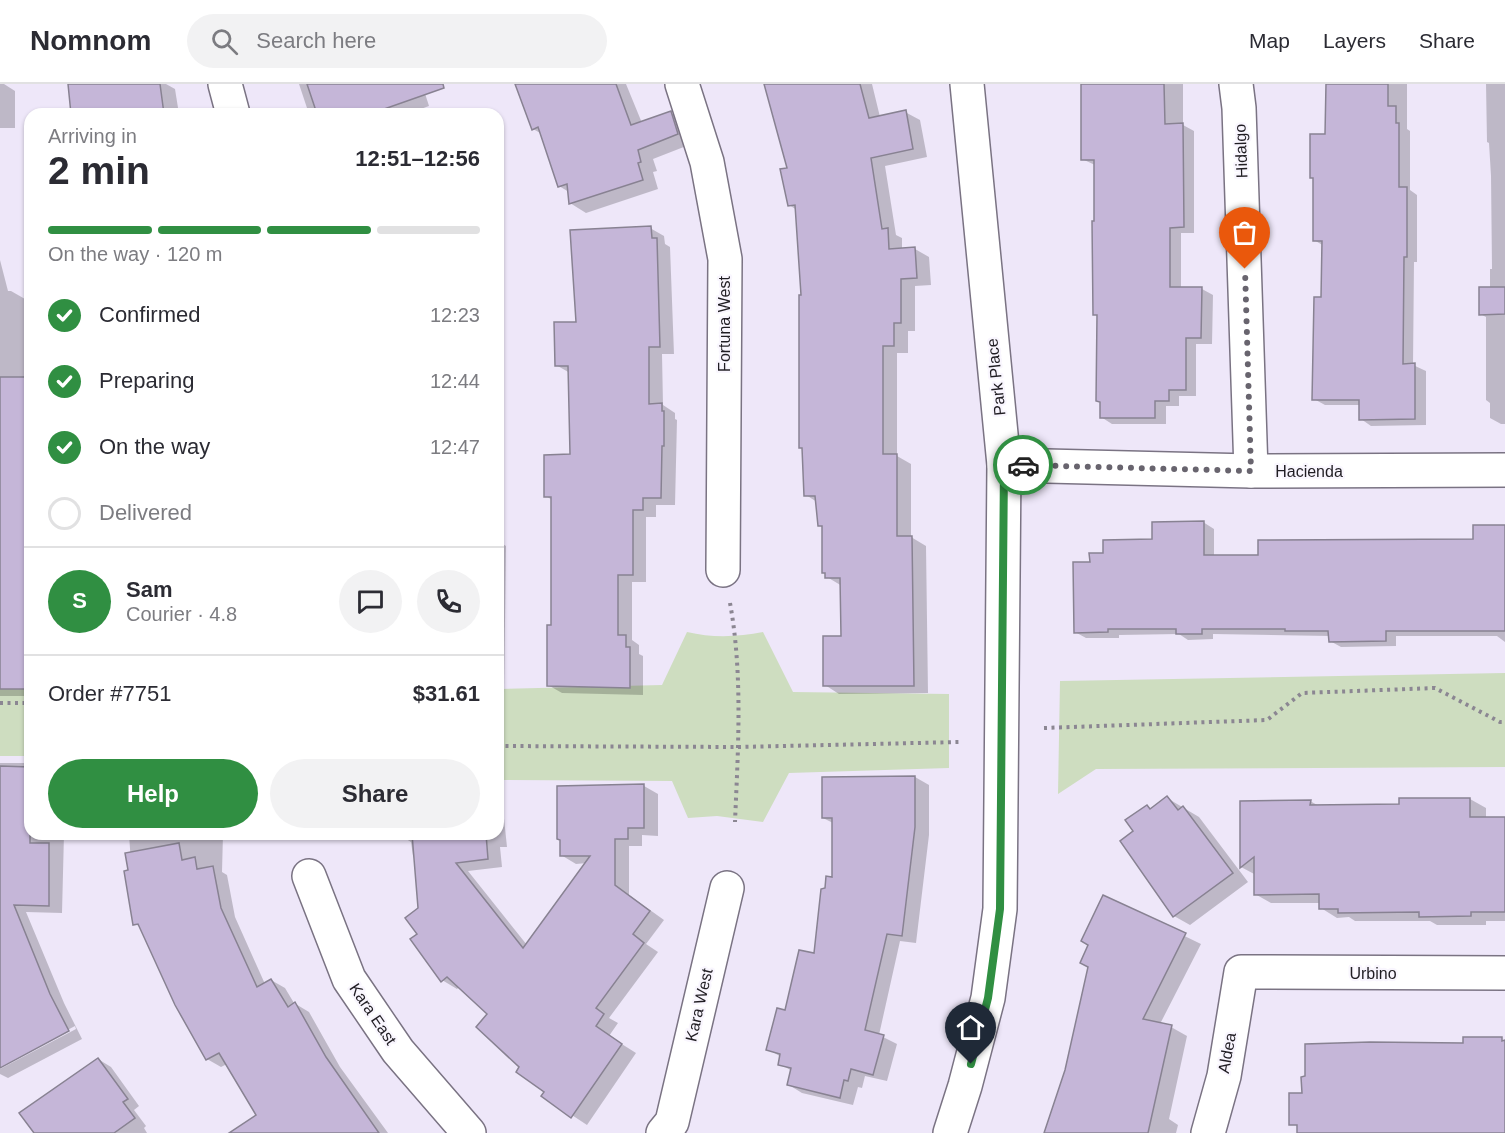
<!DOCTYPE html>
<meta charset="utf-8">
<style>
:root{--surface:#fff;--page:#f2f2f3;--text:#2b2b33;--muted:#7c7c81;--line:#e1e1e2;--accent:#308f42}
body{margin:0;font-family:Helvetica,sans-serif;background:var(--page);color:var(--text);height:100vh;display:flex;flex-direction:column;font-size:22px;white-space:nowrap}
*{box-sizing:border-box;margin:0}
p{font-size:20px;color:var(--muted)}
.icon{flex:none;width:33px;height:33px;fill:none;stroke:currentColor;stroke-width:2;stroke-linecap:round;stroke-linejoin:round}
.map{position:relative;flex:1;overflow:hidden}
.sheet{position:absolute;left:24px;top:24px;width:480px;height:732px;display:flex;flex-direction:column;background:var(--surface);border-radius:18px;box-shadow:0 2px 4px #0004}
.sheet>*{flex:none}
.pin{position:absolute;display:grid;place-items:center;width:51px;height:51px;color:#fff;margin:-62px -26px;border-radius:50% 50% 50% 0;rotate:-45deg;box-shadow:0 0 6px #0007}
.pin .icon{rotate:45deg}
.courier{position:absolute;display:grid;place-items:center;width:60px;height:60px;margin:-30px;border:4px solid #308f42;border-radius:50%;background:#fff;color:#222;box-shadow:0 2px 8px #0007}
.summary em{font-style:normal;font-weight:700}
.summary div{display:flex;flex-direction:column-reverse}
.summary{display:flex;align-items:center;justify-content:space-between;height:102px;padding:0 24px}
h1{font-size:39px;font-weight:700;line-height:45px}
.bar{display:grid;grid-template-columns:repeat(4,1fr);gap:9px 6px;align-content:center;height:72px;padding:0 24px}
.bar i{height:8px;border-radius:4px;background:var(--line)}
.bar .active{background:var(--accent)}
.bar p{grid-column:span 4}
.line{display:flex;align-items:center;gap:15px;padding:0 24px;border-top:2px solid var(--line)}
.line div{flex:1}
.round{display:grid;place-items:center;flex:none;width:63px;height:63px;border-radius:32px;background:var(--page)}
ol{padding:0 24px;list-style:none}
li{display:flex;align-items:center;gap:18px;height:66px}
li p{margin-inline-start:auto}
li .icon{padding:6px;border-radius:50%;background:var(--accent);color:#fff;stroke-width:4}
li:last-child{color:var(--muted)}
li i{width:33px;height:33px;border:3px solid var(--line);border-radius:50%}
.button{display:flex;gap:12px;margin-top:auto;padding:12px 24px}
.button a{flex:1;height:69px;border-radius:36px;background:var(--accent);color:#fff;font-size:24px;font-weight:700;line-height:69px;text-align:center}
.button a+a{background:var(--page);color:var(--text)}
header{display:flex;align-items:center;gap:36px;box-sizing:border-box;height:84px;padding:0 30px;background:var(--surface);border-bottom:2px solid var(--line)}
header strong{font-size:28px}
nav{display:flex;gap:33px;margin-inline-start:auto;font-size:21px}
.search{width:420px;height:54px;background:var(--page);display:flex;align-items:center;gap:15px;box-sizing:border-box;padding:0 21px;border-radius:33px;color:var(--muted);font-size:22px}
.map>svg:first-child{display:block}
</style>
<header>
<strong>Nomnom</strong>
<div class="search"><svg class="icon" aria-label="search" viewBox="0 0 24 24"><circle cx="10" cy="10" r="6"/><path d="M15 15l6 6"/></svg>Search here</div>
<nav><a>Map</a><a>Layers</a><a>Share</a></nav>
</header>
<div class="map">
<svg width="1505" height="1049" viewBox="0 0 1505 1049">
<rect width="100%" height="100%" fill="#eee7f9"/>
<!-- green -->
<g fill="#ceddc0">
<path d="M687,548c25,6 51,5 76,0l30,60 156,2v74l-160,5 -26,49 -46,-6 -29,2 -16,-37 -174,-1v-91l164,-4z"/>
<path d="M1505,589v94l-409,2 -38,25 2,-113z"/>
<rect x="0" y="605" width="30" height="67"/>
</g>
<!-- shadow -->
<g fill="#0003">
<path d="M0,0h4l11,7v37h-15z"/>
<path d="M69,0h97l9,5 4,25h-106z"/>
<path d="M299,0h123l7,22 -22,8h-98z"/>
<path d="M516,0h110l16,39 29,-10 16,9 7,21 -41,16 4,12 -4,1 5,17 -72,24 -16,-10 -1,-11 -10,-6 -17,-52 -9,-5z"/>
<path d="M778,0h94l8,33 25,-5 15,8 7,37 -42,9 11,69 6,3v12l13,-1 14,8 2,28 -16,1v45h-7v22h-11v103l14,8v73l15,9 2,147 -89,1 -14,-9 17,-48v-51l-15,-9v-3l-3,-2 -1,-45 -4,-2 -2,-23 -11,-7 -2,-46 -3,-2 1,-150 -5,-87 -8,-5v-36z"/>
<path d="M1082,0h101v41l11,6v102h-13v56h21l11,6 -1,49h-16v52h-17v10h-13v18h-54l-11,-7 -3,-101 -4,-2 1,-149 -13,-6z"/>
<path d="M1327,0h80v45l3,2v59l7,5v67h-3l-1,103 13,6v54l-55,1 -10,-7 -1,-14h-35l-11,-6 9,-101 1,-52 -10,-6 1,-62 11,-43z"/>
<path d="M1486,0h19v340h-4l-11,-6v-15l-4,-3v-83l-6,-3 10,-25v-20h2l-1,-93 -2,-33 -2,-1z"/>
<path d="M650,144l14,8 1,8 5,3 4,107h-12l1,51 12,8v6l2,1 -2,85h-19v12h-10v65h-14v58l7,5v9l4,2v39l-81,-2 -14,-8 4,-59v-126l-6,-4 25,-40 -1,-83 -14,-8 21,-42z"/>
<path d="M0,176l8,31h3l14,8 5,37v360h-30z"/>
<path d="M1203,438l11,7v28l45,-1 216,-16 30,-14v116l-8,-6h-101v10l-55,1 -11,-6v-5l-117,-2v5l-25,1 -9,-6 -60,1v3h-33l-11,-6 16,-69 14,-9 49,-13z"/>
<path d="M498,457l8,5 -2,149h-6z"/>
<path d="M0,679h30v71h34l-2,79 -36,-1 38,91 18,36 -74,39 -8,-4v-5l76,-40 -1,-3 -75,40z"/>
<path d="M915,693l14,8v50l-13,108 -16,-2 -21,94 18,9 -10,37 -22,-5 -3,12 -4,-1 -5,18 -51,-12 -13,-8 3,-14 -12,-7 1,-7 -13,-8 47,-94 11,-65 8,-12 -1,-55 -10,-5z"/>
<path d="M644,702l14,8v42l-16,-1v11h-13v49l35,25 -18,24 12,8 -49,66 9,5 -9,13 27,17 -49,72 -44,-29 3,-4 -25,-26 -31,-52 -31,-27 -2,2 -15,-9 -23,-46v-26l-3,-50 -3,-2 -2,-14 -8,-5 -1,-3h96v-37l4,2 5,48h-7l2,20 -34,4 59,74 60,-82 -11,1 -15,-9z"/>
<path d="M1167,714l32,19 49,65 -58,43 -16,-9 -39,-85 12,-25 5,3z"/>
<path d="M1470,715l16,9v11h19v102h-19v4h-49l-7,-4h-75l-6,-4 -12,1 -16,-10v-5h-50l-16,-9 1,-19 -15,-8 69,-66 9,5 82,-1z"/>
<path d="M129,750h94l-1,38 5,3 8,42 30,67 6,-4 14,8 9,15 15,9 31,55 48,66h-125l-5,-18 -31,-51 -6,3 -14,-8 -66,-132 -6,-3z"/>
<path d="M1104,813l97,47 -41,80 11,3 16,9 -18,83 9,6 -2,8h-129l19,-63 23,-103 1,-23z"/>
<path d="M98,975l13,8 28,39 -5,4 12,16 -2,2 3,5h-108z"/>
</g>
<!-- building -->
<g fill="#c5b6d8" stroke="#888292" stroke-width="1.5">
<path d="M68,0h92l4,30h-93z"/>
<path d="M307,0h136l1,4 -74,26h-53z"/>
<path d="M515,0h101l15,41 40,-14 7,23 -40,16 3,12 -3,1 5,17 -74,24 -2,-20 -9,3 -20,-60 -6,3z"/>
<path d="M764,0h96l9,34 37,-8 7,39 -42,9 11,71 6,-1 1,21 26,-2 2,31 -16,1v44h-7v23h-11v108h14v82h15l2,150h-91v-50h18l-1,-58h-15v-5h-3v-47h-4l-3,-30h-11l-2,-48h-3v-153h2l-6,-90 -7,1 -8,-37 7,-1z"/>
<path d="M1081,0h83l1,40 18,-1 1,104 -14,1v59h32l-1,51h-15v52h-17v11h-14v17h-55v-16l-4,-1 1,-86h-4l-1,-94h2v-61h-13z"/>
<path d="M1326,0h62v22h8v17h3v64h8v70h-3l-1,107 12,-1v56l-56,1v-20h-47l2,-103h7l1,-56h-9v-63h-3v-44h15z"/>
<path d="M651,142l1,12h5l3,109h-11v57l13,-1v8h2v35h-2l-1,52h-18v12h-10v65h-15v60h8v12h4v41l-83,-2v-61h4v-128h-7v-42l26,-1 -2,-88h-13l-1,-44h22l-6,-92z"/>
<path d="M1479,203h26v27l-26,1z"/>
<rect x="0" y="293" width="30" height="312"/>
<path d="M1204,437v34h54v-15l215,-1v-14h32v106h-119v10l-57,1 -1,-11h-43v-2h-83v5h-26v-5h-68v3l-34,1 -1,-71h17l-1,-9h14v-13l49,-1v-17z"/>
<path d="M0,682l30,1v76h19v63l-35,-1 36,89 19,37 -69,37z"/>
<path d="M915,692v51l-13,109 -15,-2 -22,96 19,5 -11,40 -22,-6 -3,12 -4,-1 -4,18 -53,-13 4,-17 -13,-3 2,-11 -14,-4 11,-42 8,2 14,-60 15,3 7,-64 4,-1 1,-12 6,1v-59h-10v-41z"/>
<path d="M644,700v44h-16v11h-13v46l35,26 -17,23 11,9 -48,65 8,6 -8,12 26,18 -51,74 -30,-22 3,-4 -28,-20 3,-5 -43,-40 11,-13 -40,-37 -6,5 -31,-43 7,-5 -12,-16 13,-10 -6,-74h74l2,25 -32,4 67,85 67,-92h-30v-16l-3,-1v-53z"/>
<path d="M1167,712l11,14 5,-4 50,67 -60,44 -53,-76 13,-10 -8,-11 22,-15 3,4z"/>
<path d="M1399,714h71v19h35v95h-34v4l-52,1v-5l-81,1v-4h-19v-15l-65,1v-38l-14,11v-67l71,-1 -1,5 89,-1z"/>
<path d="M179,759l3,17 13,-3 2,12 16,-3 8,42 36,79 14,-8 17,28 7,-5 31,55 53,76h-150l27,-18 -37,-62 -13,7 -31,-55 -37,-81 -5,1 -9,-54 4,-1 -3,-17z"/>
<path d="M1103,811l83,38 -43,86 29,6 -24,108h-104l21,-63 23,-103 -8,-4 8,-18 -7,-4z"/>
<path d="M1463,953h39v4l3,-1v93h-208v-8h-8v-32h13l-1,-16 4,-1v-32l65,-2 93,1z"/>
<path d="M98,974l30,41 -5,3 12,16 -21,15h-80l-15,-20z"/>
</g>
<g fill="none" stroke-linecap="round" stroke-linejoin="round">
<defs>
<g id="street">
<path d="M225,0l8,30"/>
<path d="M682,0l25,78 18,97 -2,311"/>
<path d="M1236,0l3,24 12,363"/>
<path d="M1004,381l247,6 254,-1"/>
<path d="M309,792l40,103 49,72 71,82"/>
<path d="M663,1049l9,-11 55,-234"/>
<path d="M1208,1049l16,-57 17,-104 264,1"/>
</g>
<path id="secondary" d="M950,1049l15,-47 23,-88 12,-89 4,-444 -37,-381"/>
</defs>
<!-- street casing -->
<use href="#street" stroke="#7a7383" stroke-width="36"/>
<!-- secondary casing -->
<use href="#secondary" stroke="#7a7383" stroke-width="36"/>
<!-- path -->
<g stroke="#8b8692" stroke-width="4" stroke-dasharray="3 4.5" stroke-linecap="butt">
<path d="M730,519c13,71 8,147 5,219"/>
<path d="M0,619h30"/>
<path d="M1044,644l223,-8 35,-27 133,-5 65,34h5"/>
<path d="M498,662l241,1 221,-5"/>
</g>
<!-- street -->
<use href="#street" stroke="#fff" stroke-width="33"/>
<!-- secondary -->
<use href="#secondary" stroke="#fff" stroke-width="33"/>
</g>
<g fill="none" stroke-linecap="round" stroke-linejoin="round">
<!-- done -->
<path stroke="#68646e" stroke-width="6" stroke-dasharray="0 10.8" d="M1023,381l228,6 -6,-202"/>
<!-- route -->
<path stroke="#308f42" stroke-width="8" d="M971,980l17,-66 12,-89 4,-444h19"/>
</g>
<g text-anchor="middle" dominant-baseline="central" stroke-width="4.5" stroke-linejoin="round" paint-order="stroke">
<!-- street labels -->
<g font-size="16" fill="#201d23" stroke="#f9f6fe">
<text transform="translate(1241 67) rotate(-92)">Hidalgo</text>
<text transform="translate(724 240) rotate(-90)">Fortuna West</text>
<text transform="translate(996 293) rotate(-96)">Park Place</text>
<text x="1309" y="387">Hacienda</text>
<text x="1373" y="889">Urbino</text>
<text transform="translate(699 921) rotate(-77)">Kara West</text>
<text transform="translate(373 930) rotate(56)">Kara East</text>
<text transform="translate(1227 969) rotate(-80)">Aldea</text>
</g>
</g>
</svg>
<div class="pin" style="left:1245px;top:185px;background:#ea580c"><svg class="icon" aria-label="bag" viewBox="0 0 24 24"><path d="M5 8h14l-1 12H6zM9 8a3 3 0 0 1 6 0"/></svg></div>
<div class="pin" style="left:971px;top:980px;background:#1f2937"><svg class="icon" aria-label="home" viewBox="0 0 24 24"><path d="M3 11l9-7 9 7M6 9v11h12V9"/></svg></div>
<div class="courier" style="left:1023px;top:381px"><svg class="icon" aria-label="car" viewBox="0 0 24 24"><path d="M5 17H2v-5l4-1 3-4h7l3 4 3 1v5h-3M9 17h6M6 11h13"/><circle cx="7" cy="17" r="2"/><circle cx="17" cy="17" r="2"/></svg></div>
<section class="sheet">
<div class="summary"><div><h1>2 min</h1><p>Arriving in</p></div><em>12:51–12:56</em></div>
<div class="bar"><i class="active"></i><i class="active"></i><i class="active"></i><i></i><p>On the way · 120 m</p></div>
<ol>
<li><svg class="icon" aria-label="check" viewBox="0 0 24 24"><path d="M5 12l5 5 9-10"/></svg>Confirmed<p>12:23</p></li>
<li><svg class="icon" aria-label="check" viewBox="0 0 24 24"><path d="M5 12l5 5 9-10"/></svg>Preparing<p>12:44</p></li>
<li><svg class="icon" aria-label="check" viewBox="0 0 24 24"><path d="M5 12l5 5 9-10"/></svg>On the way<p>12:47</p></li>
<li><i></i>Delivered</li>
</ol>
<div class="line" style="height:108px"><b class="round" style="background:var(--accent);color:#fff">S</b><div><b>Sam</b><p>Courier · 4.8</p></div><a class="round"><svg class="icon" aria-label="chat" viewBox="0 0 24 24"><path d="M4 5h16v11H9l-5 4z"/></svg></a><a class="round"><svg class="icon" aria-label="phone" viewBox="0 0 24 24"><path d="M5 4h4l2 5-3 2q2 4 5 5l2-3 5 2v4C11 20 4 13 5 4z"/></svg></a></div>
<div class="line" style="height:78px"><div>Order #7751</div><b>$31.61</b></div>
<div class="button"><a>Help</a><a>Share</a></div>
</section>
</div>
